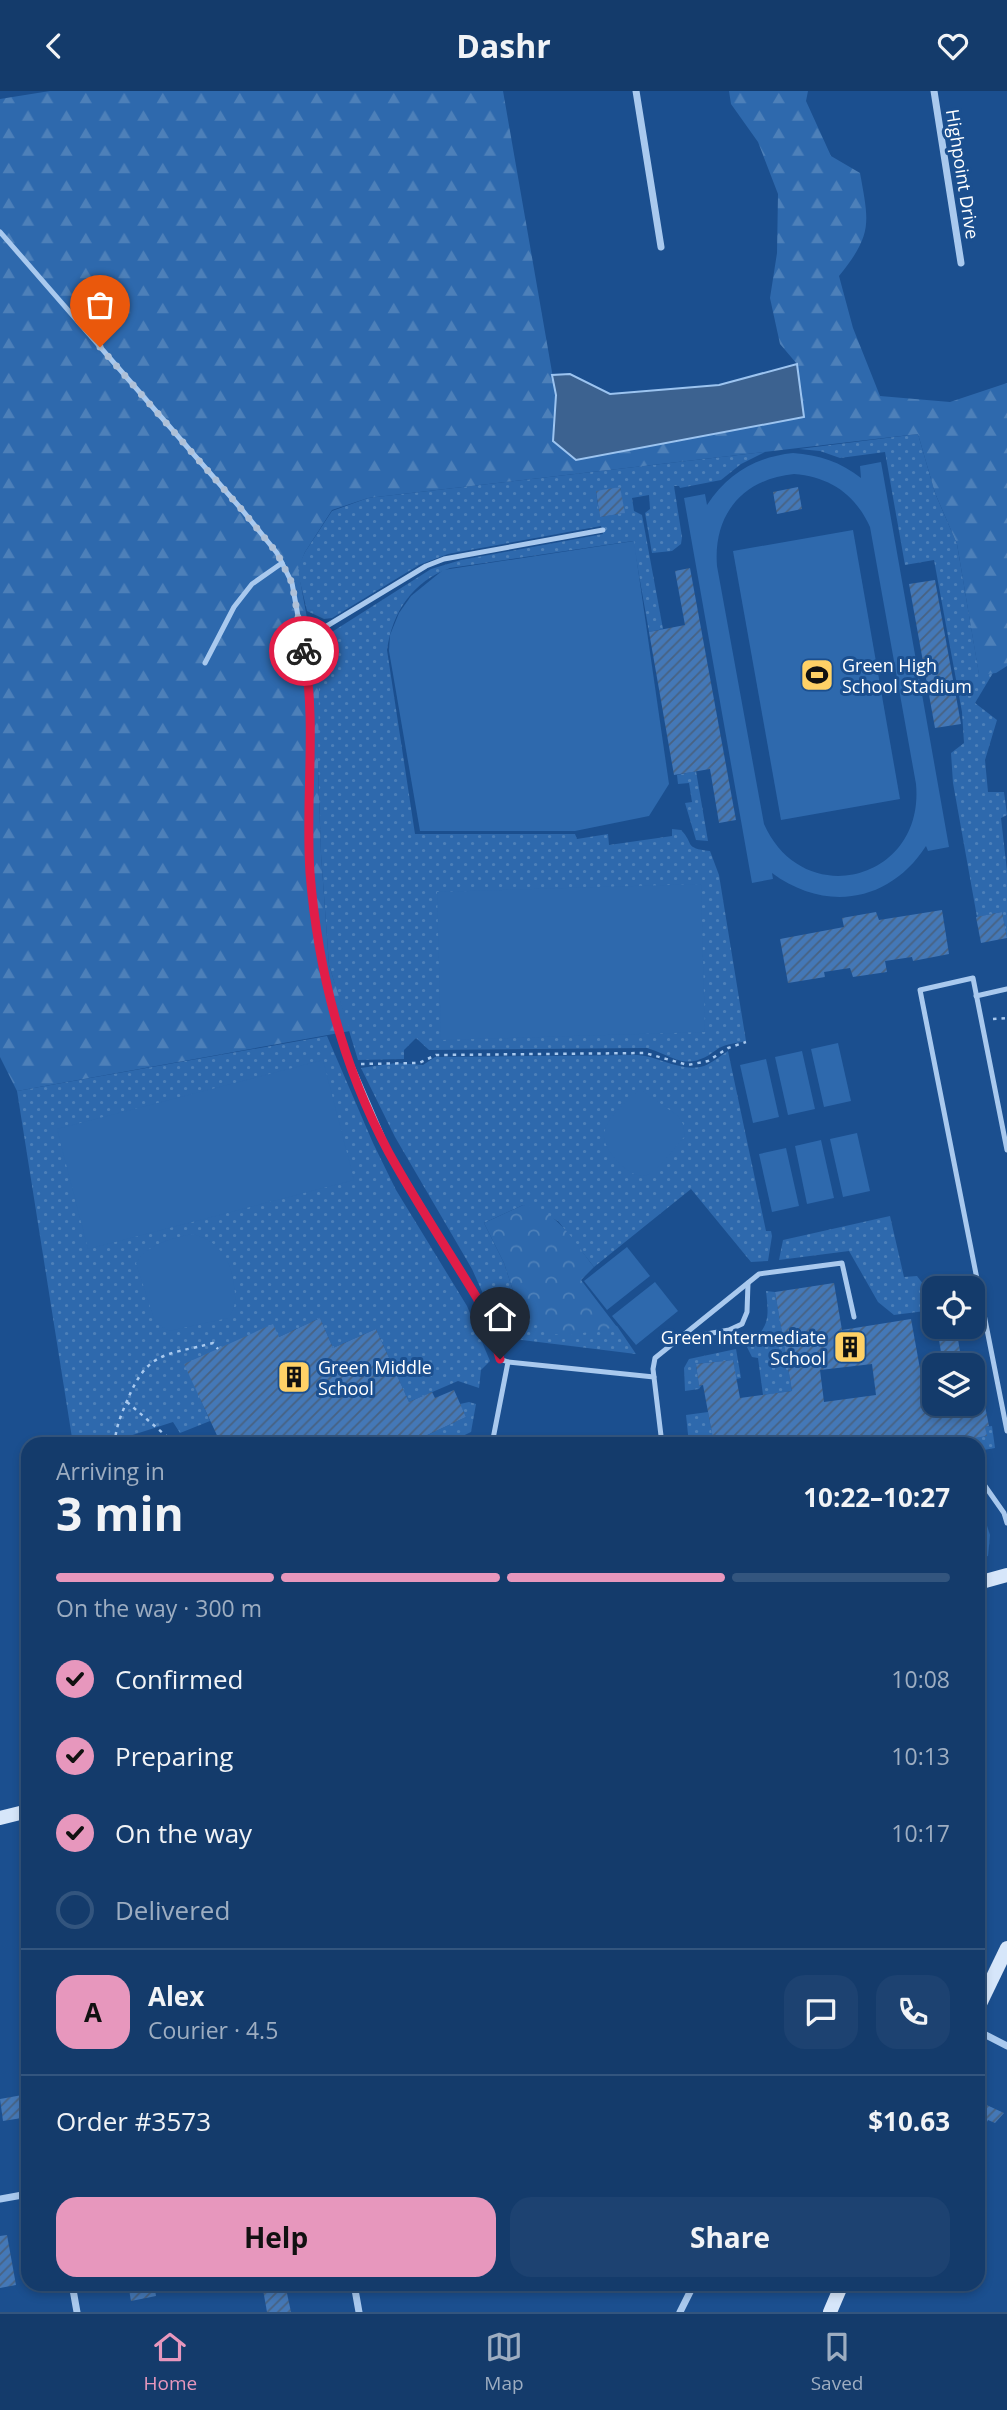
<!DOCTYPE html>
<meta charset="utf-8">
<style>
:root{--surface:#143b6b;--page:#1d4271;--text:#f1f3f6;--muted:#9dadc1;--line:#33557e;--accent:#e797bd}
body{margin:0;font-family:"Open Sans",sans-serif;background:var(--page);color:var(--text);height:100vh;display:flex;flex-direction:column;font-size:26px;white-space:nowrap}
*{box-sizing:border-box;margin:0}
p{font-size:23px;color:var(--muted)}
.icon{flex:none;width:38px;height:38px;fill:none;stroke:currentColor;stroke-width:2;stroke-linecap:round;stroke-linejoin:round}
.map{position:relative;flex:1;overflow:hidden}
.details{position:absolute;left:21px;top:1346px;width:964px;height:854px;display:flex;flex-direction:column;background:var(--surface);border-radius:21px;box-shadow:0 4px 10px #0003,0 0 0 2px var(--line)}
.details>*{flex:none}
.fabs{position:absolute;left:922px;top:1185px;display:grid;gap:14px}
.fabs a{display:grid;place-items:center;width:63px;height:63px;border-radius:14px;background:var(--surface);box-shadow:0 4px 10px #0003,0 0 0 2px var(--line);font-size:35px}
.pin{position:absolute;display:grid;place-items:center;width:60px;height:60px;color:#fff;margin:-72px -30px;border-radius:50% 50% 50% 0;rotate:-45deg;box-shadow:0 0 7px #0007}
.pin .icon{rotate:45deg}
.courier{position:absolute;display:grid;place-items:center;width:70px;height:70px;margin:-35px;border:5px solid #e11d48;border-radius:50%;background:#fff;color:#222;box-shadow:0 2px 9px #0007}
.summary em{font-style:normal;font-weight:700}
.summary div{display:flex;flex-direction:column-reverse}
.summary{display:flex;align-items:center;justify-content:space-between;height:119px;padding:0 35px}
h1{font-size:46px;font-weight:700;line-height:52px}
.bar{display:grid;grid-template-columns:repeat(4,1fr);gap:10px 7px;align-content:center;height:84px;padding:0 35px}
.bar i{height:9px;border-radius:5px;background:var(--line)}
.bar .active{background:var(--accent)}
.bar p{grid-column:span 4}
.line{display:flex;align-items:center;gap:18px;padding:0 35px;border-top:2px solid var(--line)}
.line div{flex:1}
.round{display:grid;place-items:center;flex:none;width:74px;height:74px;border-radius:21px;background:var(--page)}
ol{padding:0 35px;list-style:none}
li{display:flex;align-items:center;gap:21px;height:77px}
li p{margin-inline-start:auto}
li .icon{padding:7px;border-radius:50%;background:var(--accent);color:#111;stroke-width:4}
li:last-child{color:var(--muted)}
li i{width:38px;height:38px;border:4px solid var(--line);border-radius:50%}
.action{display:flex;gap:14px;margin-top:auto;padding:14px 35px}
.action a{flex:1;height:80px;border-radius:21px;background:var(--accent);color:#111;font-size:28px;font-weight:700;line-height:80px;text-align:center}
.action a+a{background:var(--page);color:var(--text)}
header{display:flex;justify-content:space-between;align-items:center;height:91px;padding:0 35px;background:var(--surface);font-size:32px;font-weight:700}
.dock{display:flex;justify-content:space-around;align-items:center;height:98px;border-top:2px solid var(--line);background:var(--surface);font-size:19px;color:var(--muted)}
.dock a{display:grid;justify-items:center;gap:4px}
.dock .active{color:var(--accent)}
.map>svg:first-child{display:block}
</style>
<header><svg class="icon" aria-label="back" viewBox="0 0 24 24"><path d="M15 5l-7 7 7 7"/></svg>Dashr<svg class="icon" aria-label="heart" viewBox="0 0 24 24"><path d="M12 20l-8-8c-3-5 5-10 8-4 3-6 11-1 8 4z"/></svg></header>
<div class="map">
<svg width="1007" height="2221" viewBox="0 0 1007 2221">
<defs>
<pattern id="grass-dots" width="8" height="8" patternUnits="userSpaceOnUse" patternTransform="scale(1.75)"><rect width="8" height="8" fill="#2e69ad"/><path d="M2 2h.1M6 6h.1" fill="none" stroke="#4d80b9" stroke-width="1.8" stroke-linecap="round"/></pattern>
<pattern id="forest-firs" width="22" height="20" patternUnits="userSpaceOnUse" patternTransform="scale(1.75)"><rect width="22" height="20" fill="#2e69ad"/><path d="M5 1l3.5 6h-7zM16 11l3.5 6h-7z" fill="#4d80b9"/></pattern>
<pattern id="park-crowns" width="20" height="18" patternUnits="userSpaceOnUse" patternTransform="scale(1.75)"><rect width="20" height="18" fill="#2e69ad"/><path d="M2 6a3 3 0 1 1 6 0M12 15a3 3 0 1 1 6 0" fill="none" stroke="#4d80b9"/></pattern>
<pattern id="building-hatch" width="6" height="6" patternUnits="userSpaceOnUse" patternTransform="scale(1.75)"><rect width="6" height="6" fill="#4478b7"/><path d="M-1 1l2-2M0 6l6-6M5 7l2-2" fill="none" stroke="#486282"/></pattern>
</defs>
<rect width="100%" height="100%" fill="#1b4f8f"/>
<!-- grass -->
<g fill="url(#grass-dots)" fill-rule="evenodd">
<path d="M918,343l17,59 22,51 22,130 14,-1 -18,30 22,17 -12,40 3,32h16l3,23 -6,3 6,53v67l-5,-26 -25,5 -24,-134 -2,-30 13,-10 -2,-31 -28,-152 -29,5 -20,-113 -45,6 -20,-7 -21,-2z"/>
<path d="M765,361l-24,12 -20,16 -41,8 -1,-2h-5l8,51 -1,7 -9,7 -20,2 -7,-40 5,-4 -1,-14 -17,3 2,13 8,4 21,114 -14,3 -16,-91 -183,27c-37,13 -58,44 -63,82l28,184h160l2,5 31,-5 1,11 63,-9v-7l9,1c14,14 2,18 29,21l9,24 27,166c-8,2 -20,3 -27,7 -12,9 -24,17 -41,12 -10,-3 -20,-9 -31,-12l-218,2 -13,-12 -12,12v9l-46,1 -29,-95 -8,-111 -7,-203 10,-14 107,-68 30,-9 142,-26 -2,-8 -153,28 -29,11 -87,53 -8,1 -17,-8 -10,-42 8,-17 27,-41 36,-13zM620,396l4,26 -24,4 -4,-25z"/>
<path d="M696,680l12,70 -12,-1 -11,-37 7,-1 -3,-19 -11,1 -1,-9z"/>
<path d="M327,945l46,107 23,47 71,116 23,55 -9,9 -2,18 -21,-7 -49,21 -33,-73 -43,19 -13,-30 -41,19 -94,27 25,57 -30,12 -7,-11 -56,18 -7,-1 -1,5h-36l-56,-353z"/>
<path d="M728,960l38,180h5l1,5 -4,25 -17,1 -60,-73 -97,78 -36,-46 -35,-16 -39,18 20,40 15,46 98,17 19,28 -114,-14 -9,-4 -5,4 -6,-4 -30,-67 -77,-132 -34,-69 35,-5 27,2 12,-8 202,-2c22,1 45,18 67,11 8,-3 16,-10 24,-15z"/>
<path d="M890,1125l14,61 13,-1 6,8 11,4v29l-9,-6 -31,4 -16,-13 -29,-51 -70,9 4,-20z"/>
<path d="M766,1200l9,1 17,99 -29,4 -5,-37 -6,-1 -6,-12c24,-17 23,-27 20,-54z"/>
<path d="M736,1258l5,29 -5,1 -3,-19 -37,4 3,22h2l-2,3 -14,2 -1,-23 5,-9z"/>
<path d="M469,1311l7,2 -5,28 -25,12h-38l58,-27 -6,-13z"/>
<path d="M708,1321l6,32h-25l-3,-29z"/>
<path d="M992,1335l3,22 -17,3v-7h-43l51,-8 -1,-9z"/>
<path d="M978,1407l12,37 -2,21 -10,2z"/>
</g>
<!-- forest -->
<path fill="url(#forest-firs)" d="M50,0h453l53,304 -3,46 244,-77 -17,-20 -10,-46 7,-45 1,-59 -20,-52 -27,-38 -2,-13h79l-2,10 25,55 29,17c9,50 13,61 -21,103l14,52 27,68 70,6 57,-19v283l-11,7 -17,2 -22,-131 -22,-51 -17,-59 -550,64 -36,12 -27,42 -7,17 21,115 -1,85 3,85 8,111 21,66 -333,60 -17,-34v-958z"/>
<!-- park -->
<path fill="url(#park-crowns)" d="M523,1114c34,4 52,38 71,62l-13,13 36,47 -52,9 -10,-2 -36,-25 -15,-46 -20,-40z"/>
<!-- pitch -->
<g fill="#2e69ad" fill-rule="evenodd">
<path d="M793,362c26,2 48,9 68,25l-1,-12 21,-4 68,385 -21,4 -2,-5c-36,56 -100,67 -154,27l1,6 -21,4 -68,-385 21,-4 2,11c21,-32 49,-48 86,-52zM794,383c36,3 61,20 76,53l46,257c9,97 -113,128 -152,40l-47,-258c-4,-51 25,-87 77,-92z"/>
<path d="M853,439l47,269 -119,21 -48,-269z"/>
<path d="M634,450l35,243 -20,32 -74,15h-155l-31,-180 1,-16 9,-22 12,-17 32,-26z"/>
<path d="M701,793l4,148 -264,8 -4,-148z"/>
<path d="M838,952l13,58 -27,6 -13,-58z"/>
<path d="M802,960l13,58 -27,6 -13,-58z"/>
<path d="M766,968l13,58 -26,6 -13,-58z"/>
<path d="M323,969l31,120 -266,69 -31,-120z"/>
<path d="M640,998l38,27 5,8 2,12c-11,12 -24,32 -38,39 -15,7 -45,-26 -43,-40 2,-19 24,-34 36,-46z"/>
<path d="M857,1042l13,58 -27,6 -13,-58z"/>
<path d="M821,1049l13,58 -27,6 -12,-58z"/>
<path d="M786,1057l13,58 -27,6 -13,-58z"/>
<path d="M193,1143c27,8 38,26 41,52 2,12 2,22 -6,32l-59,13 -14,-9 -19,-59c11,-19 37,-25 57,-29z"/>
<path d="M627,1156l23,29 -43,34 -23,-29z"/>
<path d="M655,1191l23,29 -42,34 -24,-29z"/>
</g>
<!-- water -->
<path fill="#3c6290" stroke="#9cc4f0" stroke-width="2" d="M797,273l7,53 -228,43 -23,-19 3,-46 -4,-20 18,-1 40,20 109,-9z"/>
<!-- building -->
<g fill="url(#building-hatch)" fill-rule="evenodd">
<path d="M620,396l5,26 -25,4 -4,-26z"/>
<path d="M798,396l4,22 -25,5 -4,-22z"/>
<path d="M690,477l46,252 -17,3 -9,-54 -36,6 -25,-143 36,-7 -10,-54z"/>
<path d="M935,489l26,144 -26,4 -26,-144z"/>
<path d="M942,819l7,44 -36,7 -1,-4 -27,4 2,11 -34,5 -3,-9 -26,4 1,5 -37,6 -8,-44 64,-12 -2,-9 34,-6 3,8z"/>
<path d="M1002,821l5,26 -26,5 -5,-26z"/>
<path d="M834,1192l8,47 69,-11 17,94 23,-4 -1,-6h30v4l5,-1 4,20 -4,1 2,9 -52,8h-221l-11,-59 -4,1 -3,-22 37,-4 7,38 52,-7 -17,-99zM872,1273l4,31 -52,7 -4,-32z"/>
<path d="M320,1227l13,30 43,-19 33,73 23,-10 3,6 19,-8 12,27 -58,27h-187l-37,-80 89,-40 6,13z"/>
<path d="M937,1236h19l6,37 -19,1z"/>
<path d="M28,2003v23l-25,4 -3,-22z"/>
<path d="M978,2010l26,12 -9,10 -7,-3 -10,18z"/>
<path d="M7,2144l9,50 -16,3v-52z"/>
<path d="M128,2193h26l2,12 -25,5z"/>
<path d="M262,2193h23l6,28h-24z"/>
</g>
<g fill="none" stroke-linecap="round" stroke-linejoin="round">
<!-- path -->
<g stroke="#a9c9ee" stroke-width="2.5" stroke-dasharray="3.5 5" stroke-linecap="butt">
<path d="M993,928l14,-1"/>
<path d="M361,973l58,-1 17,-8 209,-2 43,12 20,-4 20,-13 18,-6"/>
<path d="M127,1311l45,39"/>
<path d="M115,1353c0,-15 6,-29 12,-43 21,-51 38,-45 86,-58l5,6"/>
</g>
<!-- lane -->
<g stroke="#a9c9ee" stroke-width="5">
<path d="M0,141l243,279 34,42 15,30 15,83 3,58 -2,74 2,76 9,70 10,54 14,47 46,107 88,146 12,24 11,37 8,3 -16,82"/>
<path d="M302,550l124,-75 18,-7 159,-29"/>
<path d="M205,572l29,-56 18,-23 30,-21"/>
<path d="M976,905l31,-7"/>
<path d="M1007,1059l-34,-172 -53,12 87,441"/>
<path d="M679,1248l50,-9 13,-6 5,-12 1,-29"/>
<path d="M508,1271l146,15"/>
<path d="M182,1353l10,-5"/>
<path d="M662,1353l-9,-75 2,-11 104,-84 83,-11 12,54"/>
<path d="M978,1385l26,37 3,10"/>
</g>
<!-- street -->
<g stroke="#a9c9ee" stroke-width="7">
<path d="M636,0l25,156"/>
<path d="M934,0l27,172"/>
<path d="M978,1940l29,15"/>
<path d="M0,2108l28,-5"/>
<path d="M72,2193l5,28"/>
<path d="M354,2193l5,28"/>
<path d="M680,2221l14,-28"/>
</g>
<!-- secondary -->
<g stroke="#d6e6fa" stroke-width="14">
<path d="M978,1492l29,-8"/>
<path d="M0,1727l28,-7"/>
<path d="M978,1917l29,-60"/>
<path d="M830,2221l12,-28"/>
</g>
</g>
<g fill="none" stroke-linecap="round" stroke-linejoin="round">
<!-- done -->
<path stroke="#afc1d8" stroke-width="7" stroke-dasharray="0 12.6" d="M100,256l143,164 34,42 15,30 12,68"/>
<!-- route -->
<path stroke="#e11d48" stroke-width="9" d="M304,560c13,73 1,149 6,222 8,98 33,194 79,280 27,49 59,97 88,145l12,24 11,37"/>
</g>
<!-- icons -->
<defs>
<symbol id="stadium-square" viewBox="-11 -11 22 22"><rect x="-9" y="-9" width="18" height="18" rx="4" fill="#ffd166" stroke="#1b4f8f"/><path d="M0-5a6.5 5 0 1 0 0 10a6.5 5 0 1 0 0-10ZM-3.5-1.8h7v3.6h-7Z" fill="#111"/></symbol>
<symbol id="building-square" viewBox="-11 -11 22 22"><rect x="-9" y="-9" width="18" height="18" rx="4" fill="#ffd166" stroke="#1b4f8f"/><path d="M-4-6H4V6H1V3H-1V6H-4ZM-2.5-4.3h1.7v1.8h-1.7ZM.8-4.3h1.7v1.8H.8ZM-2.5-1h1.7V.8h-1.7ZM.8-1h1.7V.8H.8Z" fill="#111"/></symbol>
</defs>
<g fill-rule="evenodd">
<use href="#stadium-square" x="798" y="565" width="38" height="38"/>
<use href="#building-square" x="831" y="1237" width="38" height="38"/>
<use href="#building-square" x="275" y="1267" width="38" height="38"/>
</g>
<g text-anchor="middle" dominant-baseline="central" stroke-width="6" stroke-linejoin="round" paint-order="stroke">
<!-- street labels -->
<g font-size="18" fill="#fff" stroke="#1b4f8f">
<text transform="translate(963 83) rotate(81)">Highpoint Drive</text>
</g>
<!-- poi labels -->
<g font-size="18" fill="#fff" stroke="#1b4f8f" text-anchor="start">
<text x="842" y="574">Green High<tspan x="842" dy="21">School Stadium</tspan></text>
<text x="826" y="1246" text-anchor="end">Green Intermediate<tspan x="826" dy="21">School</tspan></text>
<text x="318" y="1276">Green Middle<tspan x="318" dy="21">School</tspan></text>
</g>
</g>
</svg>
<div class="fabs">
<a><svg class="icon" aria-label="locate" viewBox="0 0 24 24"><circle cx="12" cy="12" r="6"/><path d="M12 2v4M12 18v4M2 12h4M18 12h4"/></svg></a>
<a><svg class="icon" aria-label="layers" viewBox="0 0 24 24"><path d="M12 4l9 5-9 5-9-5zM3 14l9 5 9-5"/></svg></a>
</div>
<div class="pin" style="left:100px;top:256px;background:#ea580c"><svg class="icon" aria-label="bag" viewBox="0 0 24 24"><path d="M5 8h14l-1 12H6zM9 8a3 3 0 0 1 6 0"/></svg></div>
<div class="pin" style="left:500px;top:1268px;background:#1f2937"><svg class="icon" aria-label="home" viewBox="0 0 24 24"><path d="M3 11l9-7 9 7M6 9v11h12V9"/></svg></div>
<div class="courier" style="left:304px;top:560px"><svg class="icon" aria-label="bike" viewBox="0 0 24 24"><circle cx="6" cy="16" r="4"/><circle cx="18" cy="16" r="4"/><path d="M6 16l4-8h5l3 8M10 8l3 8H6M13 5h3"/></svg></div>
<section class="details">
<div class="summary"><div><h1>3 min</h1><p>Arriving in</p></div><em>10:22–10:27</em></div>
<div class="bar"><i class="active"></i><i class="active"></i><i class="active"></i><i></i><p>On the way · 300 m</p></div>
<ol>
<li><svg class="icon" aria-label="check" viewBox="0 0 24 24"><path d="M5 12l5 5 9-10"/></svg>Confirmed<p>10:08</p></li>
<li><svg class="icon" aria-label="check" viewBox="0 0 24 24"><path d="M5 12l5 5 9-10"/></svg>Preparing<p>10:13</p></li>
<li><svg class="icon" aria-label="check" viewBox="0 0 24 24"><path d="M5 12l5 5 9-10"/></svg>On the way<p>10:17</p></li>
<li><i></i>Delivered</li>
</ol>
<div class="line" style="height:126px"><b class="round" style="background:var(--accent);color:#111">A</b><div><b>Alex</b><p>Courier · 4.5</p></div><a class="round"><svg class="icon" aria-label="chat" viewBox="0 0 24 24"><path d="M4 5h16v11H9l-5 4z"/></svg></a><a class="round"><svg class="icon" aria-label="phone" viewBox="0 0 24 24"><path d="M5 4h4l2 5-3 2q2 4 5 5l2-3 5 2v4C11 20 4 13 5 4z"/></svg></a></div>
<div class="line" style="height:91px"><div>Order #3573</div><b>$10.63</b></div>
<div class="action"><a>Help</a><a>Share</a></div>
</section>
</div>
<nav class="dock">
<a class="active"><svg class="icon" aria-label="home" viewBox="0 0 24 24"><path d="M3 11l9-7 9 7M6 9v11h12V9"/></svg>Home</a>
<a><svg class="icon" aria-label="map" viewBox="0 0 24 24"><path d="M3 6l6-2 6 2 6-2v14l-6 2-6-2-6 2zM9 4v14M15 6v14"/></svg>Map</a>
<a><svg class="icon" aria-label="saved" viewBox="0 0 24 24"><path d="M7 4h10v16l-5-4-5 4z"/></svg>Saved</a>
</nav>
